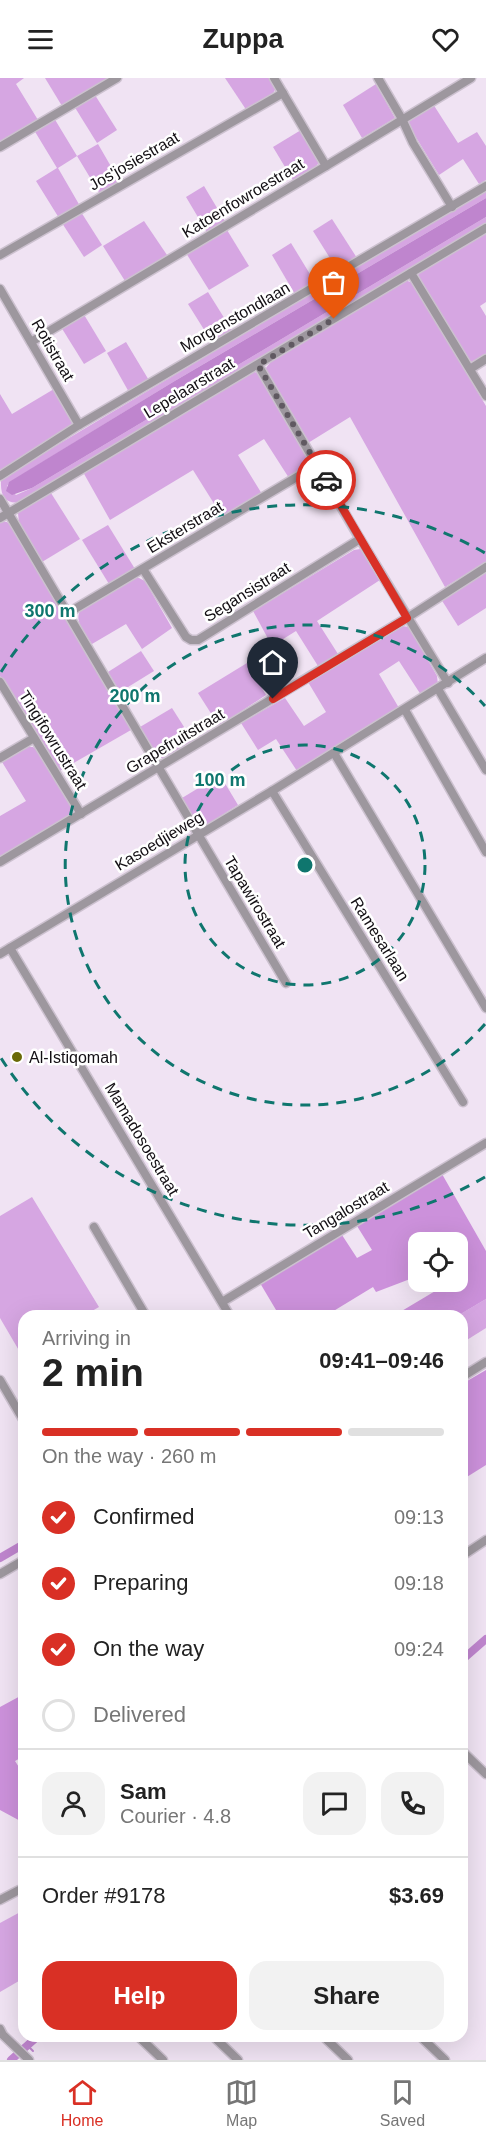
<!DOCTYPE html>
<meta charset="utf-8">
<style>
:root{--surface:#fff;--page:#f2f2f2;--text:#222;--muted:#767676;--line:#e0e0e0;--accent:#d93025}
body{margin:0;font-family:Arial,sans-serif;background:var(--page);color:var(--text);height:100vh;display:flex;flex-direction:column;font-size:22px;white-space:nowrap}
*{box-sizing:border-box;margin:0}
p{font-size:20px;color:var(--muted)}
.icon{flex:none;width:33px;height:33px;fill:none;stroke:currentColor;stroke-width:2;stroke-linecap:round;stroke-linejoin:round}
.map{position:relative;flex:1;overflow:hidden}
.panel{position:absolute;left:18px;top:1232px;width:450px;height:732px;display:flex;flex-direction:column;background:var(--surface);border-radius:18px;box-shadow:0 6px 24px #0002}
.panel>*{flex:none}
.fabs{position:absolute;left:408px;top:1154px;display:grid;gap:12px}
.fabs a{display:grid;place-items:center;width:60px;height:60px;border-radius:12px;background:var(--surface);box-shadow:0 6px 24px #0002;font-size:30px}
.pin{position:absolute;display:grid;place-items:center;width:51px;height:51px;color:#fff;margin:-62px -26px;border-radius:50% 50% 50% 0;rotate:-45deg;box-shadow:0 0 6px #0007}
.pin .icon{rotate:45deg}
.courier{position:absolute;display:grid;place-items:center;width:60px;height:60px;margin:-30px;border:4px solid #d93025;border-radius:50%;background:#fff;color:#222;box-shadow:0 2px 8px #0007}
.overview em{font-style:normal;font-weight:800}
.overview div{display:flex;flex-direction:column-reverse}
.overview{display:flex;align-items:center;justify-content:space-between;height:102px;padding:0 24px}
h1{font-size:39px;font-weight:800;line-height:45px}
.bar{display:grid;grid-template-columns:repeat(4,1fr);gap:9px 6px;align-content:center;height:72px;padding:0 24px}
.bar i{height:8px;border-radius:4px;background:var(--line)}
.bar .on{background:var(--accent)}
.bar p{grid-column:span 4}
.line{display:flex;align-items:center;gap:15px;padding:0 24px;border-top:2px solid var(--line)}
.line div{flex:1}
.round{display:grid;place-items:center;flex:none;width:63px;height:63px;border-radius:18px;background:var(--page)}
ol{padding:0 24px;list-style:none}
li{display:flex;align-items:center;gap:18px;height:66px}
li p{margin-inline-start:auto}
li .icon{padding:6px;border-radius:50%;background:var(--accent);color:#fff;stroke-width:4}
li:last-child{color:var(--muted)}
li i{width:33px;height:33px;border:3px solid var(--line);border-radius:50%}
.cta{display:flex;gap:12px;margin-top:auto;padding:12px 24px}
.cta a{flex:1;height:69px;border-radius:18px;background:var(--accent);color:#fff;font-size:24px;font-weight:800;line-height:69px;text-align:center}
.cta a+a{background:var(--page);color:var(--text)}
header{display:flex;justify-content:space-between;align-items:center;height:78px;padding:0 24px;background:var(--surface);font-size:27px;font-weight:800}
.tabs{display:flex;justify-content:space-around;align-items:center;height:84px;border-top:2px solid var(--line);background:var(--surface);font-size:16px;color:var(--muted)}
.tabs a{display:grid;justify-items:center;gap:3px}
.tabs .on{color:var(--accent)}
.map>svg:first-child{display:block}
</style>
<header><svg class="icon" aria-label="menu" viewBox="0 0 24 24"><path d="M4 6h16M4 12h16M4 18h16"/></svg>Zuppa<svg class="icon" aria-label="heart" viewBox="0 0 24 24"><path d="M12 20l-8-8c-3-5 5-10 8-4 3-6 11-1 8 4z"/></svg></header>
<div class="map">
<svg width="486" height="1982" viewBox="0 0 486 1982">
<rect width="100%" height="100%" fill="#f0e3f3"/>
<!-- green -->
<g fill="#d6a6e2">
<path d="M0,0h24l-8,6 22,36 -38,23z"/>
<path d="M45,0h65l-48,28z"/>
<path d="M225,0h46l4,7v5l-4,6 -24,15z"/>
<path d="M376,6l19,34 -33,20 -19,-33z"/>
<path d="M95,17l22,35 -20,13 -23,-37z"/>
<path d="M433,26l25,39 19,-11 9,14v34l-7,4 -16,-25 -24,16 -30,-49c-2,-13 14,-17 24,-22z"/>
<path d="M54,40l23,38 21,-12 22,38 -20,12 -23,-38 -19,12 22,38 -21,12 -23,-37 21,-13 -23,-38z"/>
<path d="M301,52l18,32 -5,8 -20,12 -21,-35z"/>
<path d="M204,108l22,37 -18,11 -22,-37z"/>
<path d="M486,111v9l-313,184 -163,100 -3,4 9,9 16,-7 454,-271v8l-459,275c-17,6 -27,1 -26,-19l6,-6z"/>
<path d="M81,134l21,33 -18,12 -22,-34z"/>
<path d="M332,141l25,39 -19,13 -25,-40z"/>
<path d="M144,143l23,34 -42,26 -22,-35z"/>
<path d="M227,152l22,36 -40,24 -23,-37z"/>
<path d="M486,154v70l-6,4 6,10v39l-15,7 -5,-3 -47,-76 -1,-8 4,-5z"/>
<path d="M291,165l25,41 -20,12 -24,-41z"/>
<path d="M405,202l8,3 73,123v156l-41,25 -95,-170 -42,26 -41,-69 -1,-6 7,-9z"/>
<path d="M208,214l25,40 -20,12 -25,-40z"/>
<path d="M83,235l23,38 -22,13 -23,-37z"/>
<path d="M126,264l24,40 -20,12 -23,-41z"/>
<path d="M255,294l4,2c12,20 49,72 49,92l-19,12 -25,-39 -26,16 24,39 -39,24 -30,-48 -83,50 -27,-48 166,-99z"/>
<path d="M54,311l19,34v4l-73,45v-78l12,20z"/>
<path d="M51,415l29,46 -38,23 -23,-39 -1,-10 4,-4z"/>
<path d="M0,443l7,1 5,5 119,203 -73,42 -58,-96z"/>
<path d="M108,447l27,44 -26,15 -27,-44z"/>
<path d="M360,471l5,5 15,26 -63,41 21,33 -20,12 -22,-35 -24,15 -19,-35 101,-61z"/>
<path d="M486,494v36l-28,18 -17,-27z"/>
<path d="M133,500h6l6,3 27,47 -30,21 -16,-25 -34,20c-6,-10 -18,-22 -12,-33z"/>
<path d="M402,548l7,1 28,49 1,9 -17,10 -22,-34 -20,13 20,34 -102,63 -21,-32 -18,11 -17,-27 44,-25 19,28 22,-14 -18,-30z"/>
<path d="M141,573l13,20 -34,21 -12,-20z"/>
<path d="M247,585l19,32 -47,31 -21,-33z"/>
<path d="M172,630l21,33 -26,16 -5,1 -4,-2 -18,-29z"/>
<path d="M25,669h8l5,4 34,54 -2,11 -70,41v-41l26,-15 -24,-39z"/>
<path d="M220,697l18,30 -33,21 -8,-2 -15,-26z"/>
<path d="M32,1119l67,110 -14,8 -61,1v43l-24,-41v-102z"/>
<path d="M486,1221v29l-24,15v-27l-3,-1z"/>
<path d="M24,1832v68l-24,14v-69z"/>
</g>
<!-- forest -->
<g fill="#cc91db">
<path d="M442,1096l44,77v48l-27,16h-64l52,-31 -1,-3h12v-39h-40v34l-42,16 -3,-5 -46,28h-48l-19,-32 82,-48 15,23 15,-8 -15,-24z"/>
<path d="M486,1292v95l-24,15v-96z"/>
<path d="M24,1616v62l-9,5 9,14v48l-24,-13v-103z"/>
</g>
<!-- water -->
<path fill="#bf85ce" d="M486,120v19l-454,271 -20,7 -6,-4 3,-9 164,-100z"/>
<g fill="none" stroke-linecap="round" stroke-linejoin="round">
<!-- stream -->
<path stroke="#bf85ce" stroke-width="2" d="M27,1967l6,6"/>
<!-- canal -->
<g stroke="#bf85ce" stroke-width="8">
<path d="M0,1480l24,-14"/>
<path d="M462,1582l24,-21"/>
<path d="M11,1982l27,-24"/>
</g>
<defs>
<g id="minor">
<path d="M274,0l52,88"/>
<path d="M378,0l24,41 11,24 39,64"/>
<path d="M0,69l117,-69"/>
<path d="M0,177l283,-162"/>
<path d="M411,195l75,123"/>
<path d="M0,211l79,136"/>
<path d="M31,264l295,-176 145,-88"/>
<path d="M258,287l102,174 88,144"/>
<path d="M470,291l16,-10"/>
<path d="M0,398l79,-51 407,-239"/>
<path d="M0,421l286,484"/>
<path d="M0,440l486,-290"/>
<path d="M143,491l43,68 5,3h7l162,-101"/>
<path d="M68,535l249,-148"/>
<path d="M0,604l81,132"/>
<path d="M438,611l48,81"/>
<path d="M405,632l81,142"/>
<path d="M334,675l152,255"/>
<path d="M0,680l34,-20"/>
<path d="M272,713l191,311"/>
<path d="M0,784l407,-244 79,-51"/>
<path d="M10,870l220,368"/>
<path d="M0,876l272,-163 214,-133"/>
<path d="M94,1149l52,89"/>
<path d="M222,1224l264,-159"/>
<path d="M462,1299l24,-15"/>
<path d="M0,1302l24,41"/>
<path d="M462,1478l24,-16"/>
<path d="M0,1496l24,-14"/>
<path d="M462,1673l24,23"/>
<path d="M0,1822l19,-10"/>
<path d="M0,1951l3,6 26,25"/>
<path d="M138,1958l25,24"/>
<path d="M213,1958l25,24"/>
<path d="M323,1958l25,24"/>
<path d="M420,1958l25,24"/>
</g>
</defs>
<!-- minor casing -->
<use href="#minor" stroke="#ccc1cf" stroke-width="11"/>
<!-- minor -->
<use href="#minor" stroke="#9d979e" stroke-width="8"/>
</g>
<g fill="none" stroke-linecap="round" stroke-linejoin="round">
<!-- done -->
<path stroke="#605961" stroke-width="6" stroke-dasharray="0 10.8" d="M326,402l-68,-115 76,-46"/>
<!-- route -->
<path stroke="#d93025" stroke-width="8" d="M273,621l134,-81 -81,-138"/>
</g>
<!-- distance rings -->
<g fill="none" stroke="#0f766e" stroke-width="3" stroke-dasharray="10 8">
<circle cx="305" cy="787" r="120"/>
<path d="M485 946A240 240 0 1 1 485 628"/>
<path d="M485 1099A360 360 0 0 1 1 980M1 594A360 360 0 0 1 485 475"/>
</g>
<!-- markers -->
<circle fill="#6a6a07" stroke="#fff" stroke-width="2" cx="17" cy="979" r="6"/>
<g text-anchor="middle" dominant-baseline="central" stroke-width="5" stroke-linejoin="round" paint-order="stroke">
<!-- street labels -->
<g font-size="16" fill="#120e13" stroke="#fff">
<text transform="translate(134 83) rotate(-30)">Jos'josiestraat</text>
<text transform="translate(243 120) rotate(-31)">Katoenfowroestraat</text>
<text transform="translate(235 239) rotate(-30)">Morgenstondlaan</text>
<text transform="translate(53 272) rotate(60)">Rotistraat</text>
<text transform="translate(189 310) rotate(-31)">Lepelaarstraat</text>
<text transform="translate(185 449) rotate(-31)">Eksterstraat</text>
<text transform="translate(247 514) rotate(-32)">Segansistraat</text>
<text transform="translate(53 662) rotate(58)">Tingifowrustraat</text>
<text transform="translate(175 663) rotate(-31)">Grapefruitstraat</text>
<text transform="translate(159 763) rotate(-31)">Kasoedjieweg</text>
<text transform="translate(255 824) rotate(59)">Tapawirostraat</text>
<text transform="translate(380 861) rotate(58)">Ramesarlaan</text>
<text transform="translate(142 1061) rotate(59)">Mamadosoestraat</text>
<text transform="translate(346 1132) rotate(-31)">Tangalostraat</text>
</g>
<!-- poi labels -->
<g font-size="16" fill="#120e13" stroke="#fff" text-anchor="start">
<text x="29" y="979">Al-Istiqomah</text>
</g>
</g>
<circle cx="305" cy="787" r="9" fill="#0f766e" stroke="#fff" stroke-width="3"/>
<g font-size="18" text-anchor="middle" font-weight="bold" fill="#0f766e" stroke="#fff" stroke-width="5" stroke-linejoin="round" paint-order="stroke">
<text x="50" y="539">300 m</text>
<text x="135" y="624">200 m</text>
<text x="220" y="708">100 m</text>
</g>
</svg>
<div class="fabs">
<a><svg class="icon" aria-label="locate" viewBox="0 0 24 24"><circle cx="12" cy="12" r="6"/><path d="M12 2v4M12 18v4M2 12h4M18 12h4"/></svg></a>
</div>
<div class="pin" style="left:334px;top:241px;background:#ea580c"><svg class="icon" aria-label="bag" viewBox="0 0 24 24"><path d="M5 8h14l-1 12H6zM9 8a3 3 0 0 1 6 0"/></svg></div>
<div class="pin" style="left:273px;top:621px;background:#1f2937"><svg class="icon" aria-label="home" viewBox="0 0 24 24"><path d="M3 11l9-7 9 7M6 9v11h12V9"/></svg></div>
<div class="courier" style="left:326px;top:402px"><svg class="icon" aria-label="car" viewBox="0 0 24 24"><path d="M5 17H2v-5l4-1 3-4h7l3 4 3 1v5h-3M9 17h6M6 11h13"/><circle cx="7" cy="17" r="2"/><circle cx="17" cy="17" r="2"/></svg></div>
<section class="panel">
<div class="overview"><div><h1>2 min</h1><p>Arriving in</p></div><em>09:41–09:46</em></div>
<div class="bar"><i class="on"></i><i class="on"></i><i class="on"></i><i></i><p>On the way · 260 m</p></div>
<ol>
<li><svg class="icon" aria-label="check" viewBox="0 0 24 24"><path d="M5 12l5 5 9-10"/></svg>Confirmed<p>09:13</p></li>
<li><svg class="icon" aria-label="check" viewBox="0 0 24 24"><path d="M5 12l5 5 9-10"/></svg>Preparing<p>09:18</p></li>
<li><svg class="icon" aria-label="check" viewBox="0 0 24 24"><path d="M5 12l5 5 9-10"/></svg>On the way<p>09:24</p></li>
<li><i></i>Delivered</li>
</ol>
<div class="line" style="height:108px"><a class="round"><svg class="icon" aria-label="person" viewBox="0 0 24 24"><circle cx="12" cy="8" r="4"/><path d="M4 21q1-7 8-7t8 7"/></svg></a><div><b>Sam</b><p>Courier · 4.8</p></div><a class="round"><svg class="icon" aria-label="chat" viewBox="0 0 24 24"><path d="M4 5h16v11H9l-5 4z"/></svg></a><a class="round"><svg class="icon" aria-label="phone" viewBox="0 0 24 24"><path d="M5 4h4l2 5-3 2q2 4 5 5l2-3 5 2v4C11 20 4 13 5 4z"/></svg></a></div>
<div class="line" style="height:78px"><div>Order #9178</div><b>$3.69</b></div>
<div class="cta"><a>Help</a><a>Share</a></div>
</section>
</div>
<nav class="tabs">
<a class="on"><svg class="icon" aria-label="home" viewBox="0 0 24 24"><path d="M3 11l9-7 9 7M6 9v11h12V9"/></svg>Home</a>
<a><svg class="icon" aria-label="map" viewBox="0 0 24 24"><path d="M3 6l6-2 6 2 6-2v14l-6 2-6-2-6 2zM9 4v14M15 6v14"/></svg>Map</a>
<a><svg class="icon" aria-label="saved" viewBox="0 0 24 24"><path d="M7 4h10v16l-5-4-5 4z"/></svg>Saved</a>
</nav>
